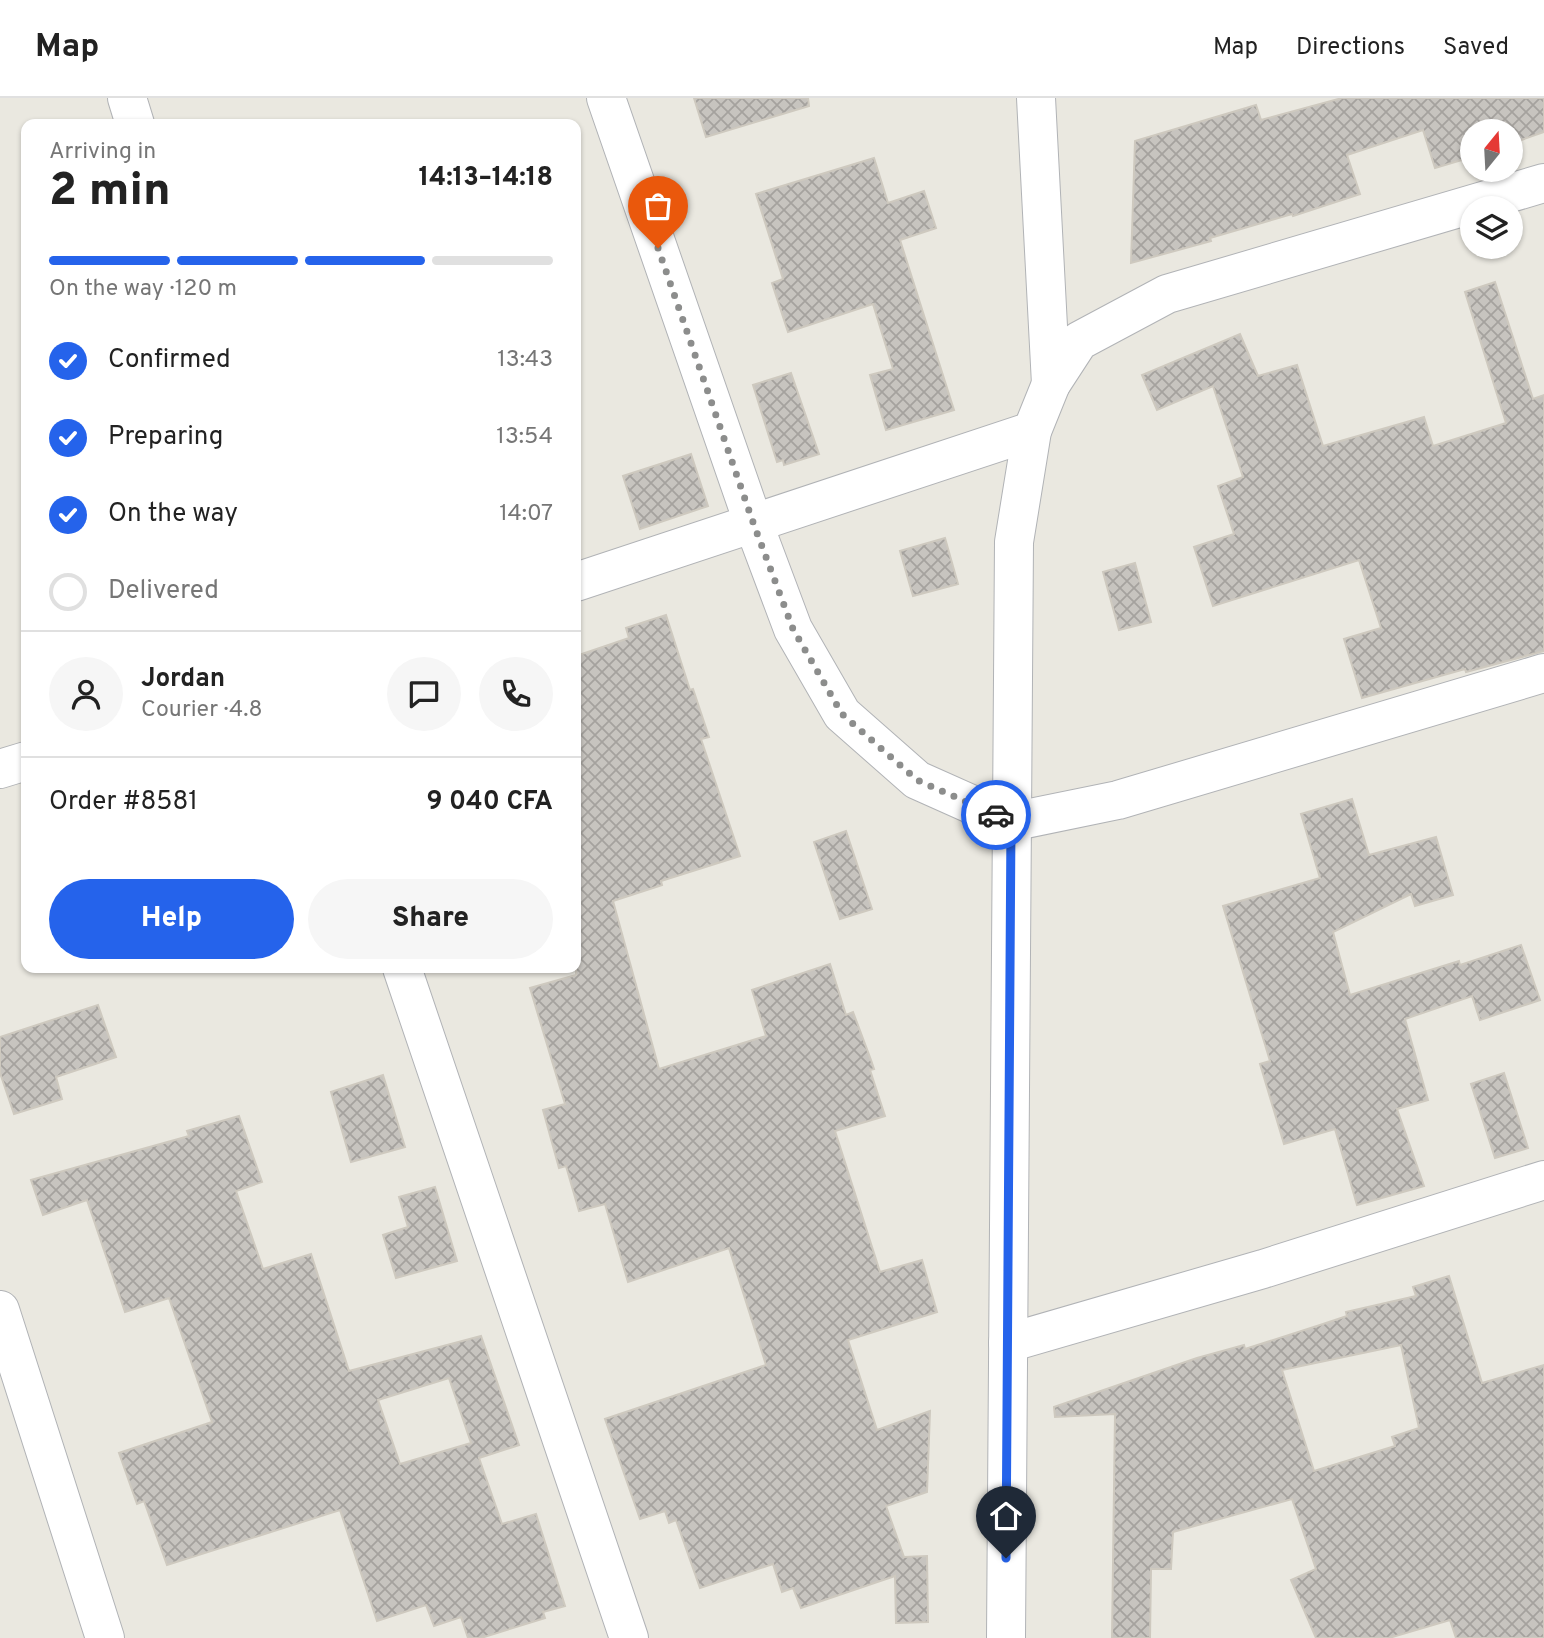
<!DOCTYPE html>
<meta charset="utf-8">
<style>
:root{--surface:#fff;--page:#f6f6f6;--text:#222;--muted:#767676;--line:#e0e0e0;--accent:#2563eb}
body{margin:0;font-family:Overpass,sans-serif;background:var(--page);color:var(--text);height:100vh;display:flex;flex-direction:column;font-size:26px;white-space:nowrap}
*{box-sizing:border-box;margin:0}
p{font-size:23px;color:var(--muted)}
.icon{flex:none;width:38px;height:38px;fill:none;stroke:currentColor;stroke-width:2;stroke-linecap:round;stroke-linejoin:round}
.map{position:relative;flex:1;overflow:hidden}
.drawer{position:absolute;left:21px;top:21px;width:560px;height:854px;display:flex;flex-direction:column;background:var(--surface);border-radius:14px;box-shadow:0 2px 5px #0004}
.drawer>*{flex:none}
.needle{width:46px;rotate:18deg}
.tools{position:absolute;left:1460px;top:21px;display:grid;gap:14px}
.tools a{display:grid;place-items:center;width:63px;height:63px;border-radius:50%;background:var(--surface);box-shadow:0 2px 5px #0004;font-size:35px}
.pin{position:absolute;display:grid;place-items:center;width:60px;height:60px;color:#fff;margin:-72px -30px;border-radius:50% 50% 50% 0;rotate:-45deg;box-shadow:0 0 7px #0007}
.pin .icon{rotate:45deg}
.courier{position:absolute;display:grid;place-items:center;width:70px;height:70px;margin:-35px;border:5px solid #2563eb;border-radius:50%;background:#fff;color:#222;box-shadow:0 2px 9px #0007}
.headline em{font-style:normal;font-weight:800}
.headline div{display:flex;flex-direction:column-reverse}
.headline{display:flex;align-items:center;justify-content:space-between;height:119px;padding:0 28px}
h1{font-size:46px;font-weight:800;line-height:52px}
.bar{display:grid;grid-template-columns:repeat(4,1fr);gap:10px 7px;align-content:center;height:84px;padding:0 28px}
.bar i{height:9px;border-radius:5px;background:var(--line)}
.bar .selected{background:var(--accent)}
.bar p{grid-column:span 4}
.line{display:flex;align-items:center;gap:18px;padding:0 28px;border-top:2px solid var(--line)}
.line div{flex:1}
.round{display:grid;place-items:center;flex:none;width:74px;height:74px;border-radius:37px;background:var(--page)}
ol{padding:0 28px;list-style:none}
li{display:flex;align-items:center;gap:21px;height:77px}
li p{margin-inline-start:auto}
li .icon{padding:7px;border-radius:50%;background:var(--accent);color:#fff;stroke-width:4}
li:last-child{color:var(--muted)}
li i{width:38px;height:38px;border:4px solid var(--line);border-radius:50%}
.cta{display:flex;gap:14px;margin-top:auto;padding:14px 28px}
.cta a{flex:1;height:80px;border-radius:42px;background:var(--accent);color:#fff;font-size:28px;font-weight:800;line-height:80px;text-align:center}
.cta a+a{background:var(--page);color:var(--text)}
header{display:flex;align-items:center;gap:42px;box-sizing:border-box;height:98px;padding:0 35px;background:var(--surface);border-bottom:2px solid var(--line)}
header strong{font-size:33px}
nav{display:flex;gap:38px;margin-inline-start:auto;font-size:24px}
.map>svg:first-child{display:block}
</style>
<header>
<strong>Map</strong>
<nav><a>Map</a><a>Directions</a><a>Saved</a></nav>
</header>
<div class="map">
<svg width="1544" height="1540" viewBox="0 0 1544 1540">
<defs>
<pattern id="building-cross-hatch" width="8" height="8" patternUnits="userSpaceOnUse" patternTransform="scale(1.75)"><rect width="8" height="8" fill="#c7c4bf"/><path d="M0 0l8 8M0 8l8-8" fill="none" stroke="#a5a29e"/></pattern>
</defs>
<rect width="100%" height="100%" fill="#eae8e0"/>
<!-- building -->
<g fill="url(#building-cross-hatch)" stroke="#cec9bf" stroke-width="2" fill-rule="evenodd">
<path d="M694,0h114l1,8 -103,31z"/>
<path d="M1342,0h202v34l-34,12v-13h-38v26l-37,11 -12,-38 -76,25 13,39 -67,22 -1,-2 -82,24 1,3 -80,22 4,-122 121,-36 5,15z"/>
<path d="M874,60l14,45 36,-12 12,37 -36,12 54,170 -68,20 -16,-55 23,-6 -20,-65 -85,28 -16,-49 11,-4 -27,-85z"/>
<path d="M1495,184l38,117 11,-4v256l-78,21 -1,-3 -103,29 -18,-59 37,-11 -22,-68 -146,46 -19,-59 40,-13 -16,-48 25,-9 -30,-91 -56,24 -15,-35 98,-41 18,42 39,-11 26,81 101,-29 9,29 73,-23 -41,-131z"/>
<path d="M791,275l28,81 -35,11 -1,-5 -6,2 -24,-77z"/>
<path d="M691,356l17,52 -68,23 -17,-53z"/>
<path d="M945,440l13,46 -45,12 -13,-45z"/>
<path d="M1135,465l16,59 -32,8 -16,-58z"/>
<path d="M666,517l24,75 3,-1 16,48 -8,2 39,117 -79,25 1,4 -49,16 46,168 107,-33 -14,-46 78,-26 16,51 7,-3 18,48 3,9 -4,1 15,46 -50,15 45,141 42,-12 15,52 -89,28 29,90 53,-19 -3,81 -41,14 18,51 23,-1 1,66 -32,1 -1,-47 -94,32 -8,-20 -11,4 -9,-28 -73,24 -24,-68 -7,3 -4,-12 -25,8 -35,-100 161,-54 -37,-117 -101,34 -23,-78 -26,7 -13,-45 -7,2 -16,-58 22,-6 -35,-116 46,-13v-319l53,-18 -3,-10z"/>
<path d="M1352,701l17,56 67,-18 17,58 -38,11 -4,-12 -78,38 17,63 109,-34 1,4 61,-20 19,55 -60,20 -8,-24 -67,23 23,81 -31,9 27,77 -67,19 -22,-76 -51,15 -24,-80 10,-3 -47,-155 97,-28 -19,-64z"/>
<path d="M846,733l26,78 -32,10 -26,-77z"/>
<path d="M98,907l18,52 -60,20 6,22 -48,15 -14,-41v-36z"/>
<path d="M1504,975l24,75 -33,10 -24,-74z"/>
<path d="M383,977l22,72 -54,15 -20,-70z"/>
<path d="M239,1018l23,66 -26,9 27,78 48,-15 38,117 132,-35 38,109 -40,13 23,66 34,-10 29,92 -22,6 2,6 -64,20h-13l-7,-21 -27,9 -8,-21 -49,16 -37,-111 -173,55 -23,-64 -7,3 -18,-51 93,-31 -43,-124 -44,14 -38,-112 -44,15 -12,-35 158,-44 -2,-5zM449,1280l22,65 -71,21 -22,-64z"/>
<path d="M435,1089l22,74 -61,17 -13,-43 25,-8 -9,-30z"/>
<path d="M1449,1178l33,107 62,-18v273h-88l-6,-18 -61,18h-73l-25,-58 25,-11 -24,-70 -119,33 -2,37h-20l-1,69h-38l3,-224 -60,3 -1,-10 143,-49 47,-13 1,4 75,-24 27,-9 -1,-4 70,-16 -3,-9zM1401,1247l18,83 -27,9 3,9 -81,25 -32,-101z"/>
</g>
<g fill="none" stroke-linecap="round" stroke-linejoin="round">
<defs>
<g id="minor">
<path d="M127,0l8,26"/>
<path d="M606,0l148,427 39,104 49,85 75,66 94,42 107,-22 426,-127"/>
<path d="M1036,0l15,286"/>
<path d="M576,484l456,-151"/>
<path d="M0,671l26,-8"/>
<path d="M402,870l227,670"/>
<path d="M0,1212l105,328"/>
<path d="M1008,1245l255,-74 281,-89"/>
</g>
<path id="tertiary" d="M1006,1540l8,-1096 18,-111 19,-47 28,-43 88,-47 377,-111"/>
</defs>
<!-- minor casing -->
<use href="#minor" stroke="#b1b3b6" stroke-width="40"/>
<!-- tertiary casing -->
<use href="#tertiary" stroke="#b1b3b6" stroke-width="40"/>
<!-- minor -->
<use href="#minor" stroke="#fff" stroke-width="38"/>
<!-- tertiary -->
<use href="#tertiary" stroke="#fff" stroke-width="38"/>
</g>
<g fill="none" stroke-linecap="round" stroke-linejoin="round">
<!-- done -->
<path stroke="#8c8d8c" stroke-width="7" stroke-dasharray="0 12.6" d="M658,150l96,277 39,104 49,85 75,66 79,35"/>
<!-- route -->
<path stroke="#2563eb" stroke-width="9" d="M996,717l15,7 -5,736"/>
</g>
</svg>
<div class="tools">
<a><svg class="needle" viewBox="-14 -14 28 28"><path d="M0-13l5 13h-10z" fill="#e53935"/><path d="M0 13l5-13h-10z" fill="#767676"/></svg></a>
<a><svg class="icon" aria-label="layers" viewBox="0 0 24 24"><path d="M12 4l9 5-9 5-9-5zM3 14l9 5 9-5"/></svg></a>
</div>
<div class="pin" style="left:658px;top:150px;background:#ea580c"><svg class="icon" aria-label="bag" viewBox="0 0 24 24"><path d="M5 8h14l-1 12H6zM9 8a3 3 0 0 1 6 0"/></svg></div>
<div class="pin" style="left:1006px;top:1460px;background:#1f2937"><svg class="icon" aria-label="home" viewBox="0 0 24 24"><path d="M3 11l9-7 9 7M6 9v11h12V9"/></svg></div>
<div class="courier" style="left:996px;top:717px"><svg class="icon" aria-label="car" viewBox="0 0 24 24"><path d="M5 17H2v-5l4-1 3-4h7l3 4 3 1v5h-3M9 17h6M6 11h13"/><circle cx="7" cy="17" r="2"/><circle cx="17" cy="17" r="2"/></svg></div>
<section class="drawer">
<div class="headline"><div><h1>2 min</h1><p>Arriving in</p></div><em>14:13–14:18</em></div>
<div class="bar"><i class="selected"></i><i class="selected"></i><i class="selected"></i><i></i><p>On the way · 120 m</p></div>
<ol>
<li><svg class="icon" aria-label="check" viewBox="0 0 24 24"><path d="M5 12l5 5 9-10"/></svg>Confirmed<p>13:43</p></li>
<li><svg class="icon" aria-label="check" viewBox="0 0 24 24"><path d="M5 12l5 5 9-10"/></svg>Preparing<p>13:54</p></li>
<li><svg class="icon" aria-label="check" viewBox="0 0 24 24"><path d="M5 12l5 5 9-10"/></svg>On the way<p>14:07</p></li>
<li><i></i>Delivered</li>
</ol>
<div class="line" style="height:126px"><a class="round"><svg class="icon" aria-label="person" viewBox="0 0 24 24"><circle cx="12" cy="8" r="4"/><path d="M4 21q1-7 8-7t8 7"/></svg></a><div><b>Jordan</b><p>Courier · 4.8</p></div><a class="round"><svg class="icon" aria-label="chat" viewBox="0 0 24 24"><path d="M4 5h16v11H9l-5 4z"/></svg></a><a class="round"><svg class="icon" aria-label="phone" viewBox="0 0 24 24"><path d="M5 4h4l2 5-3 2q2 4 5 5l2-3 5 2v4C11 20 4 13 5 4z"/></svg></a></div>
<div class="line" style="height:91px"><div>Order #8581</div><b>9 040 CFA</b></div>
<div class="cta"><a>Help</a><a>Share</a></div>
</section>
</div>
